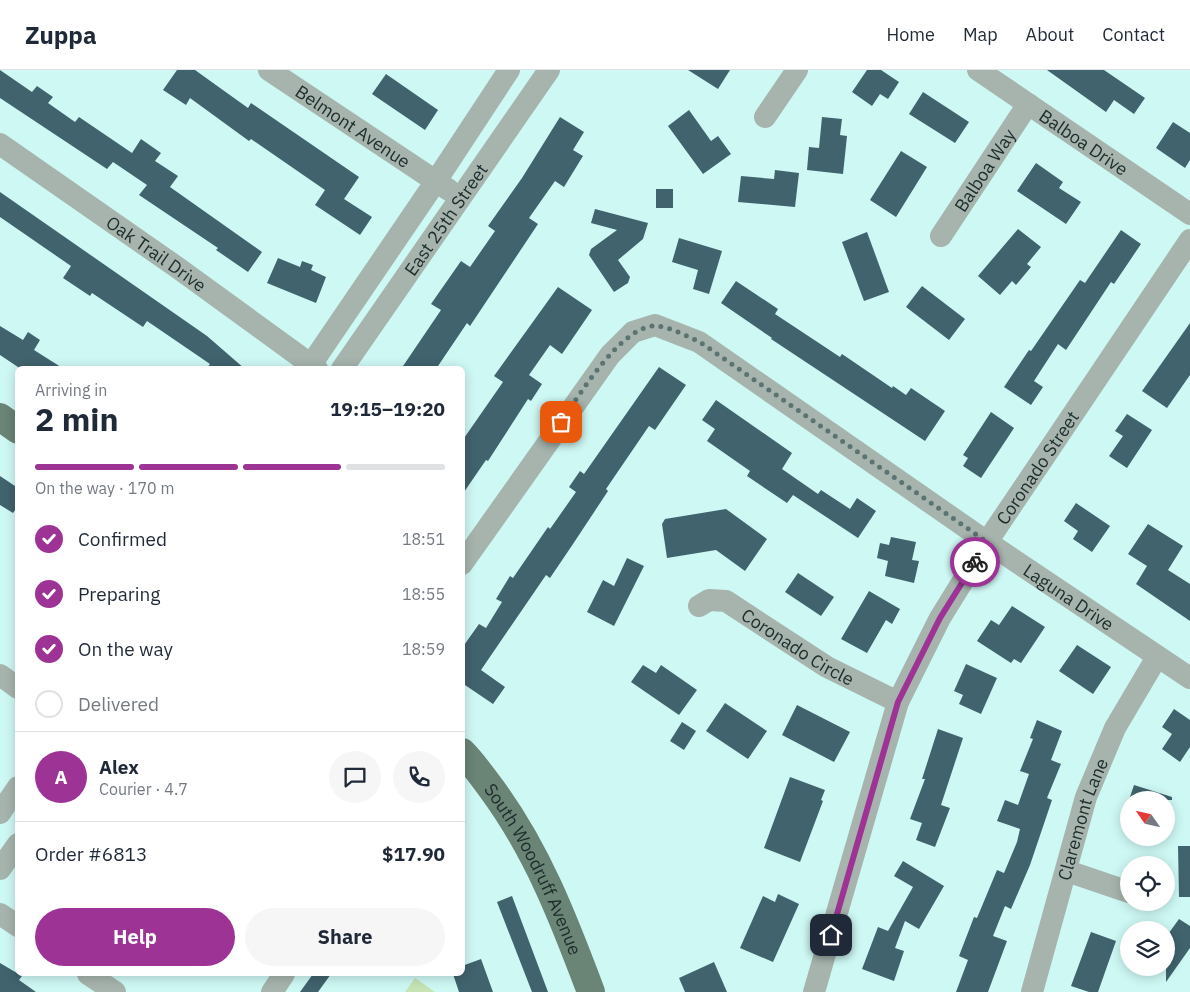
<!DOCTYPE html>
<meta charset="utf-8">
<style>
:root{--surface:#fff;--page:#f6f6f7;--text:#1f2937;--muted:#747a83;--line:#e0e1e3;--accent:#9c3395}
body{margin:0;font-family:"IBM Plex Sans",sans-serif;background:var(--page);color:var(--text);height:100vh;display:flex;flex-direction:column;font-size:19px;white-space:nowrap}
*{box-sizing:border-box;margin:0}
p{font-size:16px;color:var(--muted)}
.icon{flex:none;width:28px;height:28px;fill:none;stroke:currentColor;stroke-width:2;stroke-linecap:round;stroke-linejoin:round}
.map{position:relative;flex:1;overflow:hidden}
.sheet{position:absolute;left:15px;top:296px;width:450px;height:610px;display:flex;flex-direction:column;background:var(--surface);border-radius:8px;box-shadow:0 2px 12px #0003}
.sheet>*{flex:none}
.needle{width:32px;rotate:304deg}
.fabs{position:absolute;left:1120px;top:721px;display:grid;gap:10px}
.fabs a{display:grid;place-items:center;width:55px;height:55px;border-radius:50%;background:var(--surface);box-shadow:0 2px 12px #0003;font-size:25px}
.pin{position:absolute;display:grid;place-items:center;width:42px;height:42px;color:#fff;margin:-21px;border-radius:10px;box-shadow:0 2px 8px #0006}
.courier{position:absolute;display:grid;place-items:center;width:50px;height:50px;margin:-25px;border:4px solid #9c3395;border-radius:50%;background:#fff;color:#222;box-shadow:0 1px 6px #0007}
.head em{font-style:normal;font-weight:800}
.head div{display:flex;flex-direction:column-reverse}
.head{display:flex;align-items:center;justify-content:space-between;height:85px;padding:0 20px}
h1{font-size:32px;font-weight:800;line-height:38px}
.bar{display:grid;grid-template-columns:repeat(4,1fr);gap:8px 5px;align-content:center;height:60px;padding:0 20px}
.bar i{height:6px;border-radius:4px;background:var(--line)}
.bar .selected{background:var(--accent)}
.bar p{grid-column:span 4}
.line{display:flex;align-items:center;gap:12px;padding:0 20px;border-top:1px solid var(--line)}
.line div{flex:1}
.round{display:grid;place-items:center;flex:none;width:52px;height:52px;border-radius:26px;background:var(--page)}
ol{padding:0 20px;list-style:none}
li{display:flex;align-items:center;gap:15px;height:55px}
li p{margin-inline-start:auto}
li .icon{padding:5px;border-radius:50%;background:var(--accent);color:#fff;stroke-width:4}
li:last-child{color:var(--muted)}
li i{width:28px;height:28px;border:2px solid var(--line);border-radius:50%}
.action{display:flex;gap:10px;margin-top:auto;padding:10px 20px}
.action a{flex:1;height:58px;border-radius:30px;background:var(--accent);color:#fff;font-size:20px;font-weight:800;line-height:58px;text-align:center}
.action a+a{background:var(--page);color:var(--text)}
header{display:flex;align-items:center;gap:30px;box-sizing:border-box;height:70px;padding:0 25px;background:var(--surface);border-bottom:1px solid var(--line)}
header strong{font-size:24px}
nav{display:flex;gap:28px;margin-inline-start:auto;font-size:18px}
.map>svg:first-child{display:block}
</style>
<header>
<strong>Zuppa</strong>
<nav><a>Home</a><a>Map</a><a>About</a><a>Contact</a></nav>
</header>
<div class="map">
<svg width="1190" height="922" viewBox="0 0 1190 922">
<rect width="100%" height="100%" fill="#cef8f4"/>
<!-- green -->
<path fill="#c5e3b4" d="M415,908l20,14h-30z"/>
<!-- building -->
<g fill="#40636d">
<path d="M0,0l32,22 5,-6 16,11 -5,6 27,19 4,-5 53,36 9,-14 20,14 -6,8 23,15 -8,11 92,65 -14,20 -32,-22 2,-2 -79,-53 8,-10 -34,-23 -6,7 -107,-71z"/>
<path d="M177,0h18l53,38 3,-5 108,74 -15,22 28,18 -12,18 -45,-30 10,-15 -74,-51 -2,2 -59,-43 -4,7 -23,-15z"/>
<path d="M688,0h42l-12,19z"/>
<path d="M867,0h14l18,12 -11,17 -8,-5 -8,12 -20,-14z"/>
<path d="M1047,0h57l41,28 -11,16 -20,-14 -8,12z"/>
<path d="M386,4l52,36 -13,20 -53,-36z"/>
<path d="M923,22l46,30 -14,21 -46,-29z"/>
<path d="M689,40l22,31 7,-5 13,18 -28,20 -35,-48z"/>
<path d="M560,47l24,15 -11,18 10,6 -19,31 -9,-6 -26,37 9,6 -68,102 -3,-3 -31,46h-35l40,-59 -10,-6 30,-43 9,6 25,-36 -7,-5 34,-48z"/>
<path d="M822,47l20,2 -2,16 7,1 -4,38 -36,-4 2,-23 10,1z"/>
<path d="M1173,52l17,11v27l-5,8 -29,-20z"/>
<path d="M901,81l26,16 -31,50 -26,-17z"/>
<path d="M1036,93l27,19 -4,6 22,14 -15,22 -49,-33z"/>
<path d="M775,100l24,3 -4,34 -57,-5 3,-26 33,3z"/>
<rect x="656" y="119" width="17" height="19"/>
<path d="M0,122l207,144 38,33h-39l4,-5 -63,-43 -4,6 -51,-34 -2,3 -27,-18 8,-12 -71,-49z"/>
<path d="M595,139l53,14 -5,16 -25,21 12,17 -2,6 -14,9 -25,-37 2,-6 26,-19 -26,-7z"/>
<path d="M1018,159l23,18 -14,17 4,3 -15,18 -4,-4 -12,14 -22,-19z"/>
<path d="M1121,160l20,14 -27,40 -3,-2 -45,68 -8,-6 -24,37 9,6 -12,18 -27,-18 25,-37 2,1 49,-71 5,3z"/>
<path d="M867,162l22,60 -25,9 -22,-59z"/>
<path d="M679,168l43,13 -13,43 -16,-5 5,-19 -26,-8z"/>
<path d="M278,188l22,9 2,-6 11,4 -2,5 15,7 -10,26 -49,-20z"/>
<path d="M736,211l42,28 -3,5 65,43 2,-3 50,34 1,-2 13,9 5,-7 34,23 -20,30 -154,-102 1,-1 -51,-35z"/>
<path d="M922,216l43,33 -16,21 -43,-33z"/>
<path d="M558,217l34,23 -30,44 -12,-9 -21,30 13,9 -11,17 -3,-2 -40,62 -2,-1 -24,35v-54l41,-59 -9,-6z"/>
<path d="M1190,253v52l-23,33 -25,-17z"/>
<path d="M0,256l23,14 5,-8 12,8 -6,10 30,19h-43l-21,-14z"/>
<path d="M659,297l27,18 -31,45 -6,-4 -43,63 2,2 -35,53 -23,34 -4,-3 -65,95 24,17 -12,17 -31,-21v-35l17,-24 7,4 16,-26 -6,-3 14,-23 3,2 35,-51 2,2 26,-37 -7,-5 11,-16 4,3z"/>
<path d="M716,330l76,53 -10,16 36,25 3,-4 29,19 7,-11 19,13 -18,27 -65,-43 -6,8 -40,-27 3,-5 -43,-30 8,-12 -13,-9z"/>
<path d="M991,342l23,16 -33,50 -18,-12 5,-8 -5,-3z"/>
<path d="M1127,344l25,16 -25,38 -18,-12 14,-20 -8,-5z"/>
<path d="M0,406l18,12v18l-5,7 -13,-8z"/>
<path d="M1076,433l34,23 -18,26 -19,-13 5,-8 -14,-10z"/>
<path d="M726,439l41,30 -22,32 -29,-21 -49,8 -5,-34 3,-5z"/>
<path d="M1148,454l35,22 -15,24 22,14v37l-54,-37 11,-18 -19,-12z"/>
<path d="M891,467l25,5 -4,18 7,1 -5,22 -29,-7 3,-15 -11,-3 3,-15 9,2z"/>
<path d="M627,488l17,8 -30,60 -27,-14 16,-32 11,6z"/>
<path d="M798,503l36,24 -13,19 -36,-24z"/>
<path d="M869,521l31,18 -8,15 -6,-4 -19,33 -26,-14z"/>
<path d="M1012,536l33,21 -24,36 -7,-4 -3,4 -34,-22 14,-21 8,5z"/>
<path d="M1077,575l34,22 -18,27 -34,-23z"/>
<path d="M966,594l31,14 -16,36 -22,-10 4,-9 -9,-4z"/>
<path d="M643,595l13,8 5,-8 36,25 -18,25 -48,-33z"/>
<path d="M725,633l42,28 -19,28 -42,-28z"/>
<path d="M797,635l53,27 -16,30 -52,-27z"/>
<path d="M1174,639l16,11v27l-10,15 -18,-13 10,-15 -10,-7z"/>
<path d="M1037,650l25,11 -11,29 10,4 -14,34 5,2 -22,65 -19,44 -6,-3 -12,30 14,5 -19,51h-32l12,-32 -9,-4 15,-39 3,1 20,-48 7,3 13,-31 3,-13 -23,-8 8,-21 13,5 11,-31 -9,-3 13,-32 -3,-1z"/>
<path d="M682,652l14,9 -12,19 -14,-9z"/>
<path d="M938,659l25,9 -22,67 9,3 -15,39 -19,-7 6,-17 -12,-4 15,-40h-3z"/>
<path d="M790,707l35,13 -4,10 2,1 -23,61 -36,-14z"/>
<path d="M1134,715l38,12v3h-43z"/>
<path d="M1178,776h12v51h-11z"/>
<path d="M903,791l41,25 -25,43 -14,-8 -10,27 9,3 -10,30 -32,-12 16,-42 10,4 25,-44 -19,-11z"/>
<path d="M778,824l21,10 -26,58 -33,-14 23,-52 12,6z"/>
<path d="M512,826l36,96h-16l-35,-90z"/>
<path d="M1179,849l11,7v22l-24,34v-45z"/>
<path d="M1091,862l25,9 -18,51h-9l-18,-6z"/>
<path d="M481,889l12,33h-34l-6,-18h9v-8z"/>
<path d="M714,892l13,30h-42l-6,-14z"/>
<path d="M0,893l22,13 -3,4 17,12h-36z"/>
<path d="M313,904h18l-13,18h-18z"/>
</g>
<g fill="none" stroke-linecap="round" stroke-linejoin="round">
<!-- minor -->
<g stroke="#a6b4ad" stroke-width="22">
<path id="s1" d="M269,0l180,120"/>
<path id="s2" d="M978,0l212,144"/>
<path d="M765,47l32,-47"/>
<path id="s3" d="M0,74l178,124 139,101"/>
<path id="s4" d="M941,166l87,-132"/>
<path d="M308,299l128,-188 73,-111"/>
<path id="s5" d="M342,299l207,-299"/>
<path id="s6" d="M462,494l148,-209 23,-23 22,-7 44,17 288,200 203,136"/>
<path id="s7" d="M699,536l10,-6 17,1 101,66 71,35"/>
<path d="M0,605l18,13"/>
<path d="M0,743l18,-26"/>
<path d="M0,799l18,-25"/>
<path d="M1067,801l62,21"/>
<path d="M0,844l18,12"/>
<path d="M88,904l27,18"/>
<path d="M272,922l12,-18"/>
<path id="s8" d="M814,922l84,-290 42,-84 47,-76 203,-302"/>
<path id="s9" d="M1032,922l54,-195 29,-69 42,-71"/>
</g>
<!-- major -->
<g stroke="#6a8476" stroke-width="28">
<path d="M0,347l18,13"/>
<path id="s10" d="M462,682c11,11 20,24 29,36 46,62 73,132 100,204"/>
</g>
</g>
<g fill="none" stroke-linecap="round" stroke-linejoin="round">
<!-- done -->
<path stroke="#5b7472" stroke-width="5" stroke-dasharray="0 9" d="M561,352c17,-25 61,-98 95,-96 15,1 30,10 44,16l287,200 -12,20"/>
<!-- route -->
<path stroke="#9c3395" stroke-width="6" d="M831,865l67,-233 42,-84 35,-56"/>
</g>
<g text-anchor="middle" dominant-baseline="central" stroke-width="5" stroke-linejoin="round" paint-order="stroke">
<!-- street labels -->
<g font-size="18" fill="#1d2d2c" stroke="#cef8f4">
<text stroke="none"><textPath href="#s1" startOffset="101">Belmont Avenue</textPath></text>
<text stroke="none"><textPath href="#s2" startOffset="128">Balboa Drive</textPath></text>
<text stroke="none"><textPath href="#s4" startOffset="79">Balboa Way</textPath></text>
<text stroke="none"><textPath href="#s5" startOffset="182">East 25th Street</textPath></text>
<text stroke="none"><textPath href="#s3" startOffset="191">Oak Trail Drive</textPath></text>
<text stroke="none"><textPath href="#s8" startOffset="575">Coronado Street</textPath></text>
<text stroke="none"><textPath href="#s6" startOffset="808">Laguna Drive</textPath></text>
<text stroke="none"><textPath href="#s7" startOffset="114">Coronado Circle</textPath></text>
<text stroke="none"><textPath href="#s9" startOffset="180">Claremont Lane</textPath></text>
<text stroke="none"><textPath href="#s10" startOffset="138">South Woodruff Avenue</textPath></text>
</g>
</g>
</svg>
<div class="fabs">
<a><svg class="needle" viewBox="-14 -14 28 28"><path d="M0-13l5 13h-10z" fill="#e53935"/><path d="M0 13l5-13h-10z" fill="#747a83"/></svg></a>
<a><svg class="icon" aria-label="locate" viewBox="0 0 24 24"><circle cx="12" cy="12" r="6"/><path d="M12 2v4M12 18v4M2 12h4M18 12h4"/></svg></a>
<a><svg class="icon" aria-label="layers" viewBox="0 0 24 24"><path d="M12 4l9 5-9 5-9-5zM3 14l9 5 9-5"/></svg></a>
</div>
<div class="pin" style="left:561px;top:352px;background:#ea580c"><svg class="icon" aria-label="bag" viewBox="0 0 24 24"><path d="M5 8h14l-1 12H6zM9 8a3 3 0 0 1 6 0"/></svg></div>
<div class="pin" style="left:831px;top:865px;background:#1f2937"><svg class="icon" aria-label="home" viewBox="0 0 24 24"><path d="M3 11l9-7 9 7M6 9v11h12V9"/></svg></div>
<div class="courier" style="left:975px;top:492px"><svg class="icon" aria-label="bike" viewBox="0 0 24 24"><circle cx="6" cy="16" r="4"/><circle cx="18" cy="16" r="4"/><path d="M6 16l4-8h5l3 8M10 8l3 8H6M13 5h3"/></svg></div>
<section class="sheet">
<div class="head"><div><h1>2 min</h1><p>Arriving in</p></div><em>19:15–19:20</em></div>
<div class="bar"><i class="selected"></i><i class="selected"></i><i class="selected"></i><i></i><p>On the way · 170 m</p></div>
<ol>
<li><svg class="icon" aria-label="check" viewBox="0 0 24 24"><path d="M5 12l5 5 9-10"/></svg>Confirmed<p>18:51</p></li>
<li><svg class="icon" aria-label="check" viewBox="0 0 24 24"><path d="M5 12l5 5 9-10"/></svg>Preparing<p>18:55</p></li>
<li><svg class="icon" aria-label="check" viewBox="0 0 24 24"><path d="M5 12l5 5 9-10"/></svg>On the way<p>18:59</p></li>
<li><i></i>Delivered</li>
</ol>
<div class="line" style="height:90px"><b class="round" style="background:var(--accent);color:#fff">A</b><div><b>Alex</b><p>Courier · 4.7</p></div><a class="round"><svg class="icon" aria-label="chat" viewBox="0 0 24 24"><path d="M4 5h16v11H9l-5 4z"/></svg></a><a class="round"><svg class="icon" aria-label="phone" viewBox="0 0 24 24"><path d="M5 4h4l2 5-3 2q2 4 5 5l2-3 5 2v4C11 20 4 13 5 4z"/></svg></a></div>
<div class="line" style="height:65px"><div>Order #6813</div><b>$17.90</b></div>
<div class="action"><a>Help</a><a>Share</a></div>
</section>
</div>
